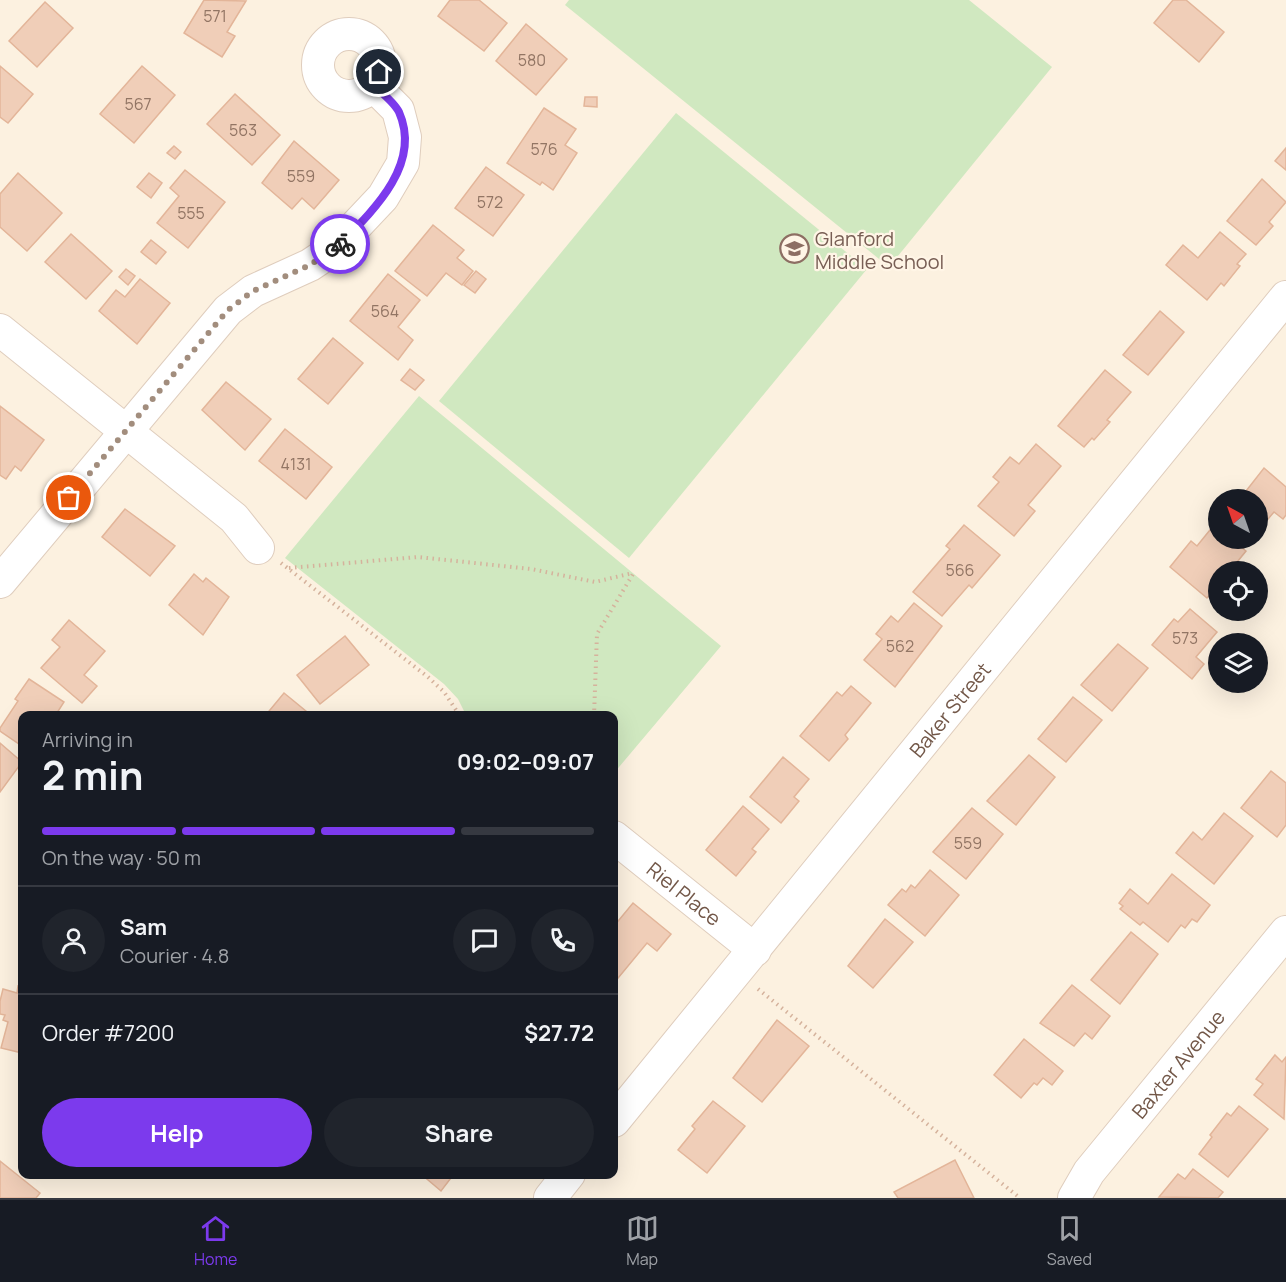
<!DOCTYPE html>
<meta charset="utf-8">
<style>
:root{--surface:#171b24;--page:#20242c;--text:#f1f3f6;--muted:#9ea1a6;--line:#363941;--accent:#7c3aed}
body{margin:0;font-family:Manrope,sans-serif;background:var(--page);color:var(--text);height:100vh;display:flex;flex-direction:column;font-size:22px;white-space:nowrap}
*{box-sizing:border-box;margin:0}
p{font-size:20px;color:var(--muted)}
.icon{flex:none;width:33px;height:33px;fill:none;stroke:currentColor;stroke-width:2;stroke-linecap:round;stroke-linejoin:round}
.map{position:relative;flex:1;overflow:hidden}
.details{position:absolute;left:18px;top:711px;width:600px;height:468px;display:flex;flex-direction:column;background:var(--surface);border-radius:12px;box-shadow:0 6px 24px #0002}
.details>*{flex:none}
.needle{width:39px;rotate:320deg}
.tools{position:absolute;left:1208px;top:489px;display:grid;gap:12px}
.tools a{display:grid;place-items:center;width:60px;height:60px;border-radius:50%;background:var(--surface);box-shadow:0 6px 24px #0002;font-size:30px}
.pin{position:absolute;display:grid;place-items:center;width:51px;height:51px;color:#fff;margin:-26px;border:3px solid #fff;border-radius:50%;box-shadow:0 2px 6px #0007}
.courier{position:absolute;display:grid;place-items:center;width:60px;height:60px;margin:-30px;border:4px solid #7c3aed;border-radius:50%;background:#fff;color:#222;box-shadow:0 2px 8px #0007}
.summary em{font-style:normal;font-weight:700}
.summary div{display:flex;flex-direction:column-reverse}
.summary{display:flex;align-items:center;justify-content:space-between;height:102px;padding:0 24px}
h1{font-size:39px;font-weight:700;line-height:45px}
.bar{display:grid;grid-template-columns:repeat(4,1fr);gap:9px 6px;align-content:center;height:72px;padding:0 24px}
.bar i{height:8px;border-radius:4px;background:var(--line)}
.bar .active{background:var(--accent)}
.bar p{grid-column:span 4}
.line{display:flex;align-items:center;gap:15px;padding:0 24px;border-top:2px solid var(--line)}
.line div{flex:1}
.round{display:grid;place-items:center;flex:none;width:63px;height:63px;border-radius:32px;background:var(--page)}
.primary-button{display:flex;gap:12px;margin-top:auto;padding:12px 24px}
.primary-button a{flex:1;height:69px;border-radius:36px;background:var(--accent);color:#fff;font-size:24px;font-weight:700;line-height:69px;text-align:center}
.primary-button a+a{background:var(--page);color:var(--text)}
.tabs{display:flex;justify-content:space-around;align-items:center;height:84px;border-top:2px solid var(--line);background:var(--surface);font-size:16px;color:var(--muted)}
.tabs a{display:grid;justify-items:center;gap:3px}
.tabs .active{color:var(--accent)}
.map>svg:first-child{display:block}
</style>
<div class="map">
<svg width="1286" height="1198" viewBox="0 0 1286 1198">
<rect width="100%" height="100%" fill="#fcf1e0"/>
<!-- green -->
<g fill="#d0e8c0">
<path d="M569,0h400l83,67 -163,200 -324,-262z"/>
<path d="M676,113l191,156 -238,289 -190,-157z"/>
<path d="M419,396l302,250 -107,127v-57l-148,-1 -8,-16 -14,-15 -159,-126z"/>
</g>
<!-- building -->
<g fill="#f0ceb8" stroke="#e3b599" stroke-width="1.5">
<path d="M204,0l42,1 -19,31 8,4 -13,21 -38,-24z"/>
<path d="M450,0h29l28,23 -23,28 -46,-35z"/>
<path d="M1173,0h13l38,32 -25,30 -45,-39z"/>
<path d="M45,2l28,26 -36,39 -28,-26z"/>
<path d="M526,24l41,35 -31,36 -40,-34z"/>
<path d="M0,66l33,28 -25,29 -8,-6z"/>
<path d="M142,66l33,29 -41,48 -34,-29z"/>
<path d="M235,94l45,41 -28,30 -45,-41z"/>
<path d="M585,97h12v10l-13,-1z"/>
<path d="M544,108l32,21 -11,16 12,8 -24,37 -11,-8 -2,3 -33,-22z"/>
<path d="M294,141l45,39 -25,29 -12,-11 -10,11 -30,-26z"/>
<path d="M174,146l7,6 -6,7 -8,-6z"/>
<path d="M1286,148v22l-11,-9z"/>
<path d="M486,167l38,28 -31,41 -38,-28z"/>
<path d="M185,170l40,32 -37,46 -31,-25 22,-27 -9,-8z"/>
<path d="M18,173l44,40 -35,38 -27,-24v-33z"/>
<path d="M149,173l13,10 -11,15 -14,-11z"/>
<path d="M1262,179l24,23 -17,20 4,4 -17,19 -29,-24z"/>
<path d="M433,225l31,25 -7,8 16,13 -11,14 -16,-12 -19,23 -32,-25z"/>
<path d="M1220,232l26,22 -9,10 3,2 -16,20 -3,-3 -14,17 -41,-35 17,-20 15,13z"/>
<path d="M71,234l41,37 -26,28 -41,-37z"/>
<path d="M151,240l15,12 -10,12 -15,-12z"/>
<path d="M126,269l9,7 -7,9 -9,-8z"/>
<path d="M476,271l10,8 -11,14 -11,-8z"/>
<path d="M388,274l32,26 -22,27 15,13 -15,20 -48,-39z"/>
<path d="M140,279l30,24 -33,41 -38,-33 17,-21 9,7z"/>
<path d="M1160,311l24,21 -36,43 -25,-20z"/>
<path d="M333,338l30,25 -35,41 -30,-25z"/>
<path d="M410,369l14,11 -9,10 -14,-10z"/>
<path d="M1105,370l26,22 -24,28 3,2 -16,18 -2,-2 -8,9 -26,-21z"/>
<path d="M226,382l45,37 -26,31 -43,-40z"/>
<path d="M0,406l44,34 -23,31 -6,-5 -9,13 -6,-4z"/>
<path d="M285,429l47,38 -26,32 -47,-38z"/>
<path d="M1036,444l25,22 -33,39 7,6 -21,25 -36,-30 21,-24 -6,-5 17,-20 9,7z"/>
<path d="M1264,468l22,19v28l-3,4 -9,-7 -17,20v-32h-18z"/>
<path d="M125,509l50,37 -25,30 -48,-39z"/>
<path d="M964,525l36,30 -28,33 -3,-3 -27,31 -29,-24 37,-43 -4,-3z"/>
<path d="M1214,525l4,3v10h12l16,13 -17,21h-11v13l-11,13 -37,-31 21,-26 6,5z"/>
<path d="M194,574l9,8 3,-4 23,19 -26,38 -34,-30z"/>
<path d="M914,603l28,23 -47,61 -31,-27 18,-21 -6,-5 15,-18 7,6z"/>
<path d="M1190,609l27,23 -21,25 8,7 -12,15 -40,-34 22,-26 4,3z"/>
<path d="M69,620l36,31 -21,24 13,11 -15,17 -41,-35 19,-21 -8,-7z"/>
<path d="M345,636l24,29 -49,39 -23,-29z"/>
<path d="M1118,644l30,24 -36,43 -31,-26z"/>
<path d="M29,679l35,23 -9,14h-33v30l-22,-15v-3l18,-27 -3,-2z"/>
<path d="M851,686l20,17 -26,32 3,4 -19,22 -29,-25 37,-44 5,4z"/>
<path d="M284,693l28,23h-47z"/>
<path d="M1073,697l29,23 -36,42 -28,-23z"/>
<path d="M0,743l22,19 -22,30z"/>
<path d="M1029,755l26,22 -39,48 -29,-24z"/>
<path d="M783,757l26,22 -15,18 5,4 -18,22 -31,-26z"/>
<path d="M1271,771l15,12v42l-9,12 -36,-29z"/>
<path d="M743,806l26,23 -17,20 4,3 -20,24 -30,-26z"/>
<path d="M972,808l31,26 -37,45 -33,-27z"/>
<path d="M1224,813l29,23 -39,48 -38,-31 17,-21 9,8z"/>
<path d="M930,870l29,25 -34,41 -37,-31 14,-16 4,3 5,-7 4,3z"/>
<path d="M1172,874l38,31 -13,17 -5,-3 -7,9 -4,-3 -13,17 -25,-20 -3,3 -20,-16 3,-3 -4,-3 11,-14 18,15z"/>
<path d="M633,903l38,31 -14,17 -10,-8 -33,40v-57z"/>
<path d="M885,919l28,23 -40,46 -25,-22z"/>
<path d="M1131,932l27,22 -38,50 -29,-24z"/>
<path d="M1072,985l38,31 -18,23 -7,-6 -11,13 -34,-23z"/>
<path d="M18,986l4,1v66l-21,-5 7,-26 -5,-2 2,-5 -5,-1v-13l3,-12 14,4z"/>
<path d="M777,1020l32,26 -47,56 -29,-24z"/>
<path d="M1024,1039l39,32 -11,14 -9,-7 -6,7 -3,-2 -13,15 -27,-23z"/>
<path d="M1275,1055l7,7 4,-5 -2,62 -30,-24 9,-11 -7,-5z"/>
<path d="M713,1101l32,25 -38,47 -29,-23 17,-21 -3,-3z"/>
<path d="M1239,1106l29,23 -40,48 -29,-23 13,-17 -2,-2 17,-22 4,3z"/>
<path d="M955,1160l19,38h-76l-4,-6z"/>
<path d="M0,1161l40,32 -4,5h-36z"/>
<path d="M1193,1169l30,23 -5,6 -59,-1 19,-23 7,5z"/>
<path d="M421,1174h33l-13,17z"/>
</g>
<g fill="none" stroke-linecap="round" stroke-linejoin="round">
<defs>
<g id="minor">
<circle cx="349" cy="65" r="31"/>
<path d="M0,330l234,188 24,30"/>
<path d="M0,582l228,-272 25,-19 57,-26 24,-16 49,-52 20,-34 2,-26 -7,-27 -25,-25"/>
<path id="s1" d="M614,837l141,113"/>
<path id="s2" d="M614,1121l672,-824"/>
<path d="M550,1198l19,-24"/>
<path id="s3" d="M1074,1198l15,-26 197,-240"/>
</g>
</defs>
<!-- minor casing -->
<use href="#minor" stroke="#dfcdbd" stroke-width="34"/>
<!-- path -->
<g stroke="#d5b29c" stroke-width="4" stroke-dasharray="1.5 4.5" stroke-linecap="butt">
<path d="M281,563l147,114 16,15 16,24"/>
<path d="M289,568l129,-11 113,12 64,13 38,-9"/>
<path d="M594,716l3,-82 36,-60"/>
<path d="M758,989l262,209"/>
</g>
<!-- minor -->
<use href="#minor" stroke="#fff" stroke-width="32"/>
</g>
<g fill="none" stroke-linecap="round" stroke-linejoin="round">
<!-- done -->
<path stroke="#a28d7d" stroke-width="6" stroke-dasharray="0 10.8" d="M69,498l159,-188 25,-19 57,-26 30,-21"/>
<!-- route -->
<path stroke="#7c3aed" stroke-width="8" d="M340,244c34,-34 82,-80 59,-132 -5,-10 -18,-20 -26,-27l6,-13"/>
</g>
<!-- icons -->
<defs>
<symbol id="school-ring" viewBox="-11 -11 22 22"><circle r="9.5" fill="#fff5e6" stroke="#8d6e63" stroke-width="1.5"/><path d="M0-5L7-2L0 1L-7-2ZM-4 1L0 2.5L4 1V4Q0 6-4 4Z" fill="#8d6e63"/></symbol>
</defs>
<g fill-rule="evenodd">
<use href="#school-ring" x="778" y="232" width="33" height="33"/>
</g>
<g text-anchor="middle" dominant-baseline="central" stroke-width="4.5" stroke-linejoin="round" paint-order="stroke">
<!-- number labels -->
<g font-size="16" fill="#927564">
<text x="215" y="16">571</text>
<text x="532" y="60">580</text>
<text x="138" y="104">567</text>
<text x="243" y="130">563</text>
<text x="544" y="149">576</text>
<text x="301" y="176">559</text>
<text x="490" y="202">572</text>
<text x="191" y="213">555</text>
<text x="385" y="311">564</text>
<text x="296" y="464">4131</text>
<text x="960" y="570">566</text>
<text x="1185" y="638">573</text>
<text x="900" y="646">562</text>
<text x="968" y="843">559</text>
</g>
<!-- education labels -->
<g font-size="20" fill="#785e54" stroke="#fff5e6" text-anchor="start">
<text x="815" y="238">Glanford<tspan x="815" dy="23">Middle School</tspan></text>
</g>
<!-- street labels -->
<g font-size="20" fill="#725748" stroke="#fff5e6">
<text stroke="none"><textPath href="#s2" startOffset="531">Baker Street</textPath></text>
<text stroke="none"><textPath href="#s1" startOffset="90">Riel Place</textPath></text>
<text stroke="none"><textPath href="#s3" startOffset="170">Baxter Avenue</textPath></text>
</g>
</g>
</svg>
<div class="tools">
<a><svg class="needle" viewBox="-14 -14 28 28"><path d="M0-13l5 13h-10z" fill="#e53935"/><path d="M0 13l5-13h-10z" fill="#9ea1a6"/></svg></a>
<a><svg class="icon" aria-label="locate" viewBox="0 0 24 24"><circle cx="12" cy="12" r="6"/><path d="M12 2v4M12 18v4M2 12h4M18 12h4"/></svg></a>
<a><svg class="icon" aria-label="layers" viewBox="0 0 24 24"><path d="M12 4l9 5-9 5-9-5zM3 14l9 5 9-5"/></svg></a>
</div>
<div class="pin" style="left:69px;top:498px;background:#ea580c"><svg class="icon" aria-label="bag" viewBox="0 0 24 24"><path d="M5 8h14l-1 12H6zM9 8a3 3 0 0 1 6 0"/></svg></div>
<div class="pin" style="left:379px;top:72px;background:#1f2937"><svg class="icon" aria-label="home" viewBox="0 0 24 24"><path d="M3 11l9-7 9 7M6 9v11h12V9"/></svg></div>
<div class="courier" style="left:340px;top:244px"><svg class="icon" aria-label="bike" viewBox="0 0 24 24"><circle cx="6" cy="16" r="4"/><circle cx="18" cy="16" r="4"/><path d="M6 16l4-8h5l3 8M10 8l3 8H6M13 5h3"/></svg></div>
<section class="details">
<div class="summary"><div><h1>2 min</h1><p>Arriving in</p></div><em>09:02–09:07</em></div>
<div class="bar"><i class="active"></i><i class="active"></i><i class="active"></i><i></i><p>On the way · 50 m</p></div>
<div class="line" style="height:108px"><a class="round"><svg class="icon" aria-label="person" viewBox="0 0 24 24"><circle cx="12" cy="8" r="4"/><path d="M4 21q1-7 8-7t8 7"/></svg></a><div><b>Sam</b><p>Courier · 4.8</p></div><a class="round"><svg class="icon" aria-label="chat" viewBox="0 0 24 24"><path d="M4 5h16v11H9l-5 4z"/></svg></a><a class="round"><svg class="icon" aria-label="phone" viewBox="0 0 24 24"><path d="M5 4h4l2 5-3 2q2 4 5 5l2-3 5 2v4C11 20 4 13 5 4z"/></svg></a></div>
<div class="line" style="height:78px"><div>Order #7200</div><b>$27.72</b></div>
<div class="primary-button"><a>Help</a><a>Share</a></div>
</section>
</div>
<nav class="tabs">
<a class="active"><svg class="icon" aria-label="home" viewBox="0 0 24 24"><path d="M3 11l9-7 9 7M6 9v11h12V9"/></svg>Home</a>
<a><svg class="icon" aria-label="map" viewBox="0 0 24 24"><path d="M3 6l6-2 6 2 6-2v14l-6 2-6-2-6 2zM9 4v14M15 6v14"/></svg>Map</a>
<a><svg class="icon" aria-label="saved" viewBox="0 0 24 24"><path d="M7 4h10v16l-5-4-5 4z"/></svg>Saved</a>
</nav>
